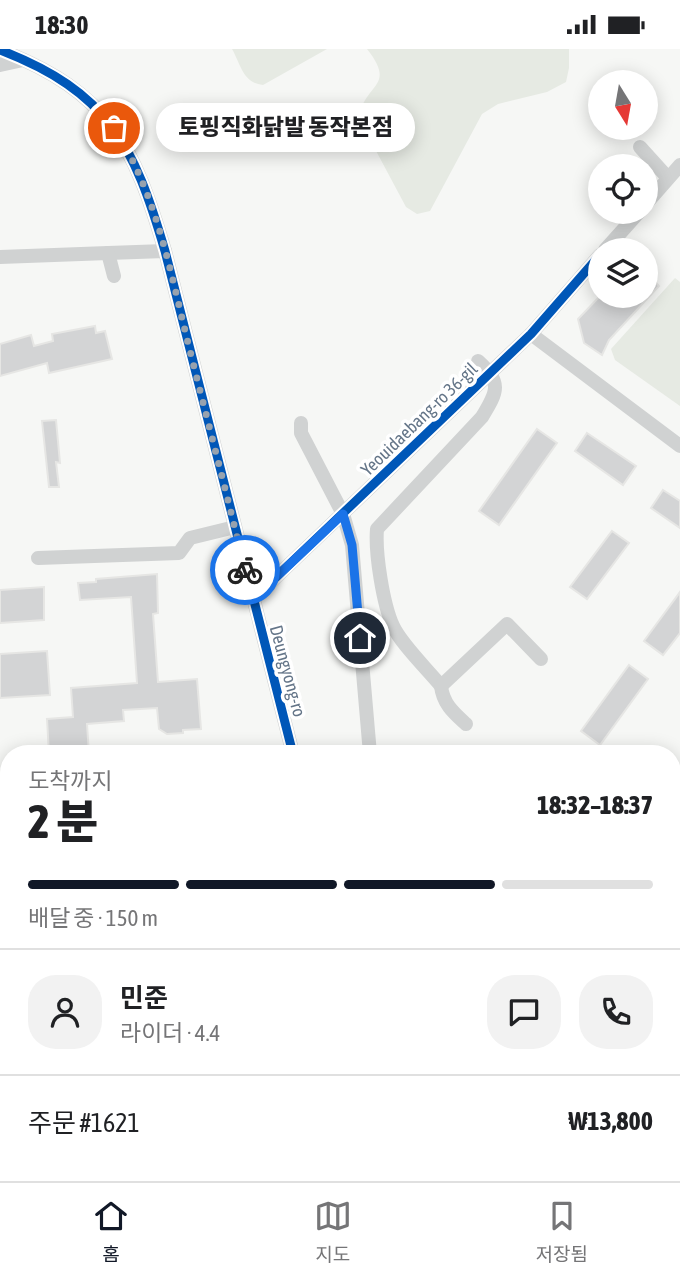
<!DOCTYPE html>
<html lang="ko">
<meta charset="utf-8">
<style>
:root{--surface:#fff;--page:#f2f2f2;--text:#202124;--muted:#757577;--line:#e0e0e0;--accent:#111827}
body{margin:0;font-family:"Asap Condensed","Noto Sans KR",sans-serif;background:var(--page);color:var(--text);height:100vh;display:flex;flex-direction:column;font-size:26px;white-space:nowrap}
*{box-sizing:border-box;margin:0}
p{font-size:23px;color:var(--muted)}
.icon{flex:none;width:38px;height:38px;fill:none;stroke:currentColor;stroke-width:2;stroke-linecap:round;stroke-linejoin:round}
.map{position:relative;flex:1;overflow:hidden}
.drawer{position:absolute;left:0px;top:696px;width:681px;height:436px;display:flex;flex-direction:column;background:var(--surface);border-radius:28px 28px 0 0;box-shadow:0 4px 18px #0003}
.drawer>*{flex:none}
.needle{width:46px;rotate:169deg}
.buttons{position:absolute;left:588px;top:21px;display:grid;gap:14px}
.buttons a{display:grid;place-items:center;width:70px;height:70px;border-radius:50%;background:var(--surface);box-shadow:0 4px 18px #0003;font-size:35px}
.pin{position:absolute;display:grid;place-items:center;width:60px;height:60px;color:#fff;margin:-30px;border:4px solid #fff;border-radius:50%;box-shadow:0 2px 7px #0007}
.courier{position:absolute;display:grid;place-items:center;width:70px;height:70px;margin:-35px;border:5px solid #1a73e8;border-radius:50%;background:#fff;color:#222;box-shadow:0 2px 9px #0007}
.bubble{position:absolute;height:49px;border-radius:24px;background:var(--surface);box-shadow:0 4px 18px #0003;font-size:23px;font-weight:800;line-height:49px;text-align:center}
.head em{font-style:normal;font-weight:800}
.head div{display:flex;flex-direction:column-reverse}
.head{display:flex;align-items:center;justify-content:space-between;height:119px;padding:0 28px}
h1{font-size:46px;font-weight:800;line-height:52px}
.bar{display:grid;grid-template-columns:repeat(4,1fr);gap:10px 7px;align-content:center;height:84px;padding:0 28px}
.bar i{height:9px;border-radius:5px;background:var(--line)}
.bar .selected{background:var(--accent)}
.bar p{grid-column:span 4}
.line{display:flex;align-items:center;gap:18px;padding:0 28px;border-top:2px solid var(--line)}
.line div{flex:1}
.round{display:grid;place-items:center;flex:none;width:74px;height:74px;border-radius:28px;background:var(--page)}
.status{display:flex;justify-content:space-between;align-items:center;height:49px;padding:0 35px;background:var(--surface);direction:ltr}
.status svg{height:19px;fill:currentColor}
.tab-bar{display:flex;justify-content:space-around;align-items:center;height:98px;border-top:2px solid var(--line);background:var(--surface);font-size:19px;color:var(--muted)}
.tab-bar a{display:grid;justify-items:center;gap:4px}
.tab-bar .selected{color:var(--accent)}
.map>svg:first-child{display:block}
</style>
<div class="status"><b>18:30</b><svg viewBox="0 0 49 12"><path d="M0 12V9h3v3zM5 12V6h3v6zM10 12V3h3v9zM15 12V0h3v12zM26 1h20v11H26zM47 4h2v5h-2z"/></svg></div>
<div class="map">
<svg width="680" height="1132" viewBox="0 0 680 1132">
<rect width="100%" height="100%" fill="#f6f7f5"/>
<!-- green -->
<g fill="#e6eae3">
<path d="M232,0h95l-64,36c-20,-2 -22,-20 -31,-36z"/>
<path d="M367,0h202v19l-3,14 -19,10 -49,12 -16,10 -52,97 -13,3 -11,-7 -47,-88c4,-36 39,-31 8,-70z"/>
<path d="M675,229l5,4v124l-65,-46 -4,-11z"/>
<path d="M680,975v124l-8,1v-113z"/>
</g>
<!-- building -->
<g fill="#d3d4d5" stroke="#e6e6e4" stroke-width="2">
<path d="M646,223l13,14 -50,54 -7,15 -18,-12 -6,-24 22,-23h46z"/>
<path d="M95,277l1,7 9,-2 7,28 -63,14 -2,-10 -47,13v-32l31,-9 3,11 19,-5 -1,-7z"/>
<path d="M56,371l4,43 -4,-1 3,25h-10l-7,-66z"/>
<path d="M537,380l20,14 -58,82 -20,-14z"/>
<path d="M587,384l49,33 -13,19 -48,-34z"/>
<path d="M663,441l17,11v27l-29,-20z"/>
<path d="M612,482l17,12 -42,56 -17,-12z"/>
<path d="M157,525l1,39 -5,1 5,68 39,-3 4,50 -18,1v3l-16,1 -8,-5 -2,-21 -34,2 1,11 -37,3 2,30h-40l-2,-35 26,-2 -2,-29 66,-5 -6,-86 -51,3 -2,-17 18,-1v-3z"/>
<path d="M44,538v33l-44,3v-33z"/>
<path d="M680,543v41l-17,22 -19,-14z"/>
<path d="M47,602l3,44 -50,3v-44z"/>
<path d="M629,616l19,14 -48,66 -19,-14z"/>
</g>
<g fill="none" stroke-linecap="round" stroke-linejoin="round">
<!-- minor -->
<g stroke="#d0d2d2" stroke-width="14">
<path d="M0,1c109,42 134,95 165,201l128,503"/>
<path d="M0,16l23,-5"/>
<path d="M640,98l28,31"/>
<path d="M646,155l34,-39"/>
<path d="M605,201l34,-38"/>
<path d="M108,204l57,-2"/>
<path d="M0,208l108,-4 6,23"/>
<path d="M531,285l149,112"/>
<path d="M478,312c24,22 20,30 4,56l-105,112c-2,24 6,75 16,97 8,18 35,44 48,60l66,-62 34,35"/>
<path d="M301,374v10l42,81 9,31 18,209"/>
<path d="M38,509l141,-5 11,-15 45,-11"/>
<path d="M253,550l278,-265 69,-79"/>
<path d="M441,637c2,18 13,27 25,38"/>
<path d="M672,1110h8"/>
<path d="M403,1124l1,8"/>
<path d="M504,1132l1,-8"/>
</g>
<defs>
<g id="cycleway">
<path d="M0,1c109,42 134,95 165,201l128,503"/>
<path d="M253,550l278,-265 69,-79"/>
</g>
</defs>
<!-- cycleway casing -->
<use href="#cycleway" stroke="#fff" stroke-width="13"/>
<!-- cycleway -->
<use href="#cycleway" stroke="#0057b8" stroke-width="9"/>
</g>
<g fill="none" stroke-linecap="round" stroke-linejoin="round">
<!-- done -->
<path stroke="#97a2ae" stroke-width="7" stroke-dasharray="0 12.6" d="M114,79c42,64 56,142 74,215 19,76 39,151 57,227"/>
<!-- route -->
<path stroke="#1a73e8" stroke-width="9" d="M245,521l8,29 90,-85 9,31 8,93"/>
</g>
<g text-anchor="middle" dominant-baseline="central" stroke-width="7" stroke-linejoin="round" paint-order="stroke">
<!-- street labels -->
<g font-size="18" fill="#647588" stroke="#fff">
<text transform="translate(419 370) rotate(-44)">Yeouidaebang-ro 36-gil</text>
<text transform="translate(288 622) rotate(75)">Deungyong-ro</text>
</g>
</g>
</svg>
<div class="buttons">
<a><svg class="needle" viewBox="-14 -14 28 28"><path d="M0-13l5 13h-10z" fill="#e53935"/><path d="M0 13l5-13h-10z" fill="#757577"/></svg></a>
<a><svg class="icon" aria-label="locate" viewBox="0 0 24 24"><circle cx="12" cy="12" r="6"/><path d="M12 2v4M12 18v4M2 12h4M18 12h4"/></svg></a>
<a><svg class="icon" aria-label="layers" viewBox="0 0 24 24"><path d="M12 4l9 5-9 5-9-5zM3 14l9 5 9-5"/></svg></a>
</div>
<div class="pin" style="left:114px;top:79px;background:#ea580c"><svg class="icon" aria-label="bag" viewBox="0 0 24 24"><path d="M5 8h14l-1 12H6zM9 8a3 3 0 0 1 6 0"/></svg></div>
<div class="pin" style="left:360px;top:589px;background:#1f2937"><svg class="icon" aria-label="home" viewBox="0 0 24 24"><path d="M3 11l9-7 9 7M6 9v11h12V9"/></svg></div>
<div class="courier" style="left:245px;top:521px"><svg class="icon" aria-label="bike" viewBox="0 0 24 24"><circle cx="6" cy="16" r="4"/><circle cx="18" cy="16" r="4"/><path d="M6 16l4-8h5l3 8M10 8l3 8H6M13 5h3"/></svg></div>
<div class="bubble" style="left:156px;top:54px;width:259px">토핑직화닭발 동작본점</div>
<section class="drawer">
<div class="head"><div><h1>2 분</h1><p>도착까지</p></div><em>18:32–18:37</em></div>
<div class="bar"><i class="selected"></i><i class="selected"></i><i class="selected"></i><i></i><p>배달 중 · 150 m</p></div>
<div class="line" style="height:126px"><a class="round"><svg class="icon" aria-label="person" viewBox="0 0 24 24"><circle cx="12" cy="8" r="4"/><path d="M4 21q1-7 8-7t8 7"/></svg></a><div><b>민준</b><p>라이더 · 4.4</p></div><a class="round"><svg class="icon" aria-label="chat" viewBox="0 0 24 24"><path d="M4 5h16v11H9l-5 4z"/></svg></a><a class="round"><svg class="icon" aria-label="phone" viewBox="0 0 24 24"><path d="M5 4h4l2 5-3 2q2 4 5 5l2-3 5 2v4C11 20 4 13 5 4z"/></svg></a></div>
<div class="line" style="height:91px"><div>주문 #1621</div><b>₩13,800</b></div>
</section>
</div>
<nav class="tab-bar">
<a class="selected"><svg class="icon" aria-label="home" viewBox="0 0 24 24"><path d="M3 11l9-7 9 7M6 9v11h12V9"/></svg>홈</a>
<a><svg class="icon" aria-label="map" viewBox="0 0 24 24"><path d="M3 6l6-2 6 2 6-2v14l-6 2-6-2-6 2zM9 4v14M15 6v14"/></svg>지도</a>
<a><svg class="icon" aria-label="saved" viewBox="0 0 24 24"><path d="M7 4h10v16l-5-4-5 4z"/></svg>저장됨</a>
</nav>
